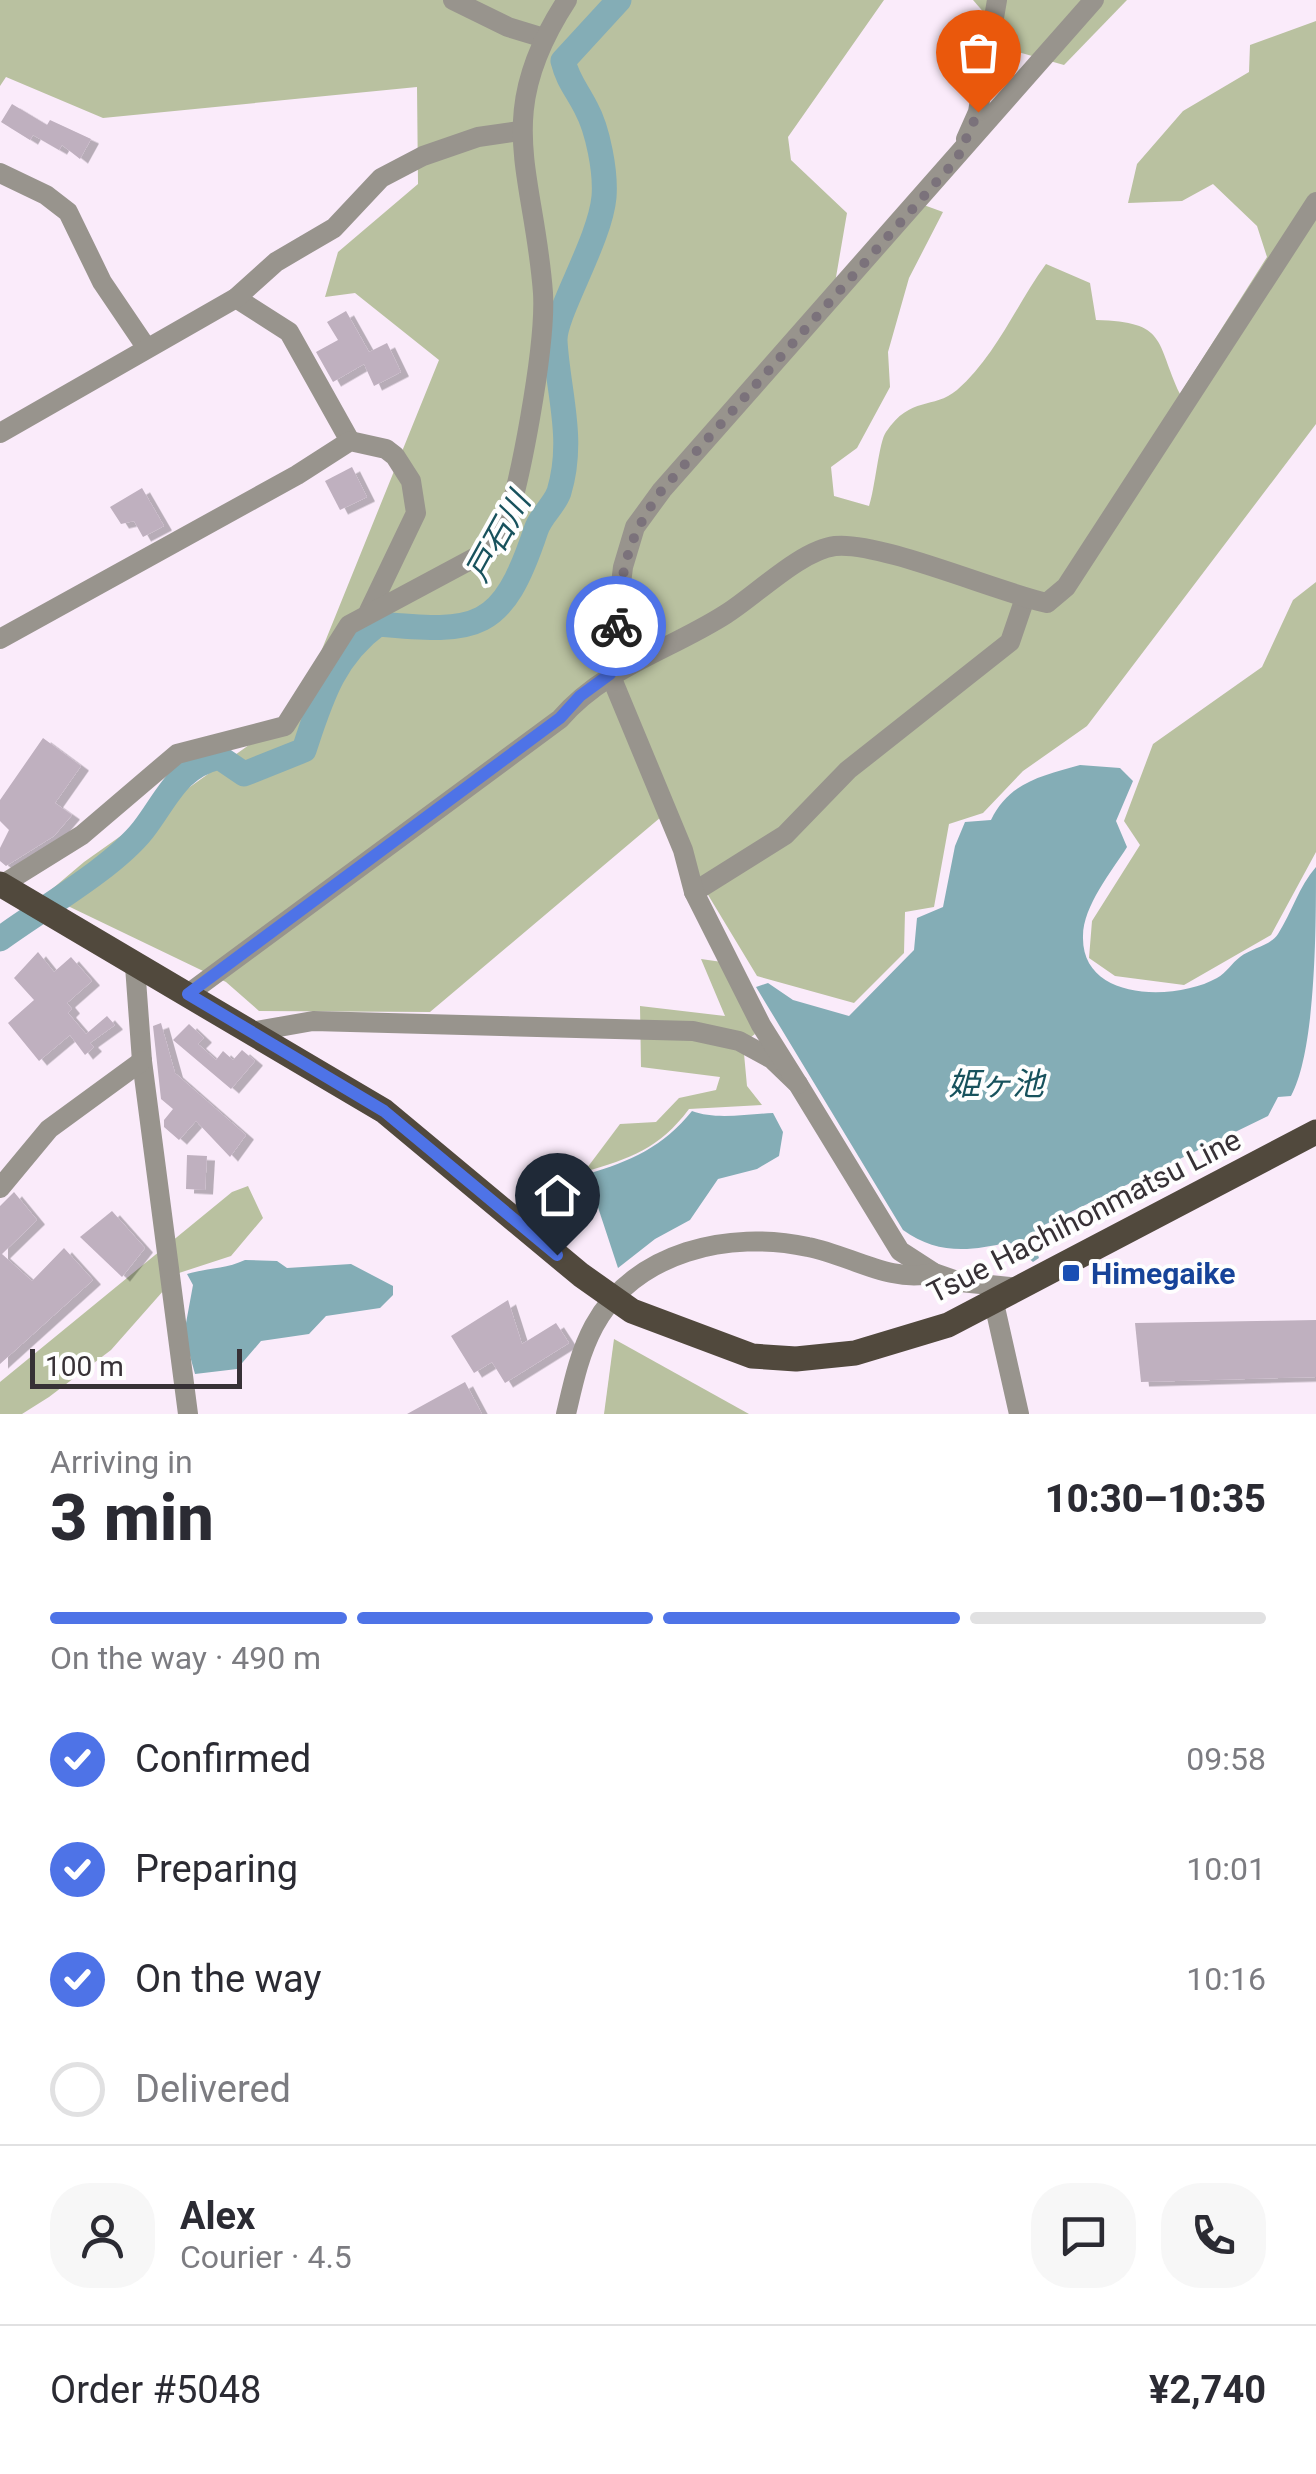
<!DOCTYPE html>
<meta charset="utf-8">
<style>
:root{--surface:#fff;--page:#f7f7f7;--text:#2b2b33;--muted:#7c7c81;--line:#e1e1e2;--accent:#4e73e7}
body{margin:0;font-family:Roboto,"Noto Sans JP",sans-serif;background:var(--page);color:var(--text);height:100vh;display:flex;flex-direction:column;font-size:38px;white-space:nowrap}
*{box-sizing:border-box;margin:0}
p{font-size:32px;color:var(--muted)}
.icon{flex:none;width:55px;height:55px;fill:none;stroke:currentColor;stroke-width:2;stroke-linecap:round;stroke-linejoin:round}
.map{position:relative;height:1414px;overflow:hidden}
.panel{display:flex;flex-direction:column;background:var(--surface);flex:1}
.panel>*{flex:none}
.scale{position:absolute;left:30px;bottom:25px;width:212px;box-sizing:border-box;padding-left:10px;border:5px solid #373136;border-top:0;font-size:28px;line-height:35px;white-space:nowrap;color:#373136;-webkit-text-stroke:8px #fefefe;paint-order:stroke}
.pin{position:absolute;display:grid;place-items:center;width:85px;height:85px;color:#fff;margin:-102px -42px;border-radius:50% 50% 50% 0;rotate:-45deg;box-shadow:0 0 10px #0007}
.pin .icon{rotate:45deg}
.courier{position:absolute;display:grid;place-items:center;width:100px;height:100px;margin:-50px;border:8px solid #4e73e7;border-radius:50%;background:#fff;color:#222;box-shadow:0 2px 12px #0007}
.overview em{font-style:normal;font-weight:800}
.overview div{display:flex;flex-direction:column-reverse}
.overview{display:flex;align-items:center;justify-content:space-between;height:170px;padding:0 50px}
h1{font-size:65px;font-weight:800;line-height:75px}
.bar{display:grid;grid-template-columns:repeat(4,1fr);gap:15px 10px;align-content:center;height:120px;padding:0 50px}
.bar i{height:12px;border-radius:8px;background:var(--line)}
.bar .active{background:var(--accent)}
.bar p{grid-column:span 4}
.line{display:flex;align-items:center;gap:25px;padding:0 50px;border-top:2px solid var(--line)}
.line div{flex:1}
.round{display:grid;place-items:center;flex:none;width:105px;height:105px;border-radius:40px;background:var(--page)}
ol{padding:0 50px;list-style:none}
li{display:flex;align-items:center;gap:30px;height:110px}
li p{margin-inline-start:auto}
li .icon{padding:10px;border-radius:50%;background:var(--accent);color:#fff;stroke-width:4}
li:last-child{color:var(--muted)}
li i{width:55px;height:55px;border:5px solid var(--line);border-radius:50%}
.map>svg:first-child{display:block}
</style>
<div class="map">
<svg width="1316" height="1414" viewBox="0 0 1316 1414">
<defs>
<filter id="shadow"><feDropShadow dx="8" dy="4.5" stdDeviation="0" flood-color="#0004"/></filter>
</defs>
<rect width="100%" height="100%" fill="#faebfa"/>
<!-- forest -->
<g fill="#b9c1a0">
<path d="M0,0h884l-96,137 3,23 56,53 -12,70 75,-83 33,12 -34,66 -21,74 2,35 -33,61 -26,19 3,29 35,10c6,-17 10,-65 17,-74 25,-37 47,-22 71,-42 39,-34 59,-85 89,-126l44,19 6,37c72,2 59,21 84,74l87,-137 -10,-31 -44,-42 -31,17 -54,2 9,-39 46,-53 66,-39 1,-27 66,-24v403l-229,302 -64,45 -40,42 -34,11 -15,83 -29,5 -1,41 -50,50 -97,-27 -96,-159 -231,195 -171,-1 -33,-29 -181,-87 39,-33 213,-151 142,-351 -84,-67 -30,4 13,-45 80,-68 -1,-97 -314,31 -97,-41 -6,9z"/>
<path d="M973,0h154l-63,65 -46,-13z"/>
<path d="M1316,582v270l-45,83 -87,50 -69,-9 -26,-18 3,-37 48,-76 -16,-24 29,-77 109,-77 31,-67z"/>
<path d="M701,959l21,3 33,72 -12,9 4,43 15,19 -73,4c-30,40 -58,49 -105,63l36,-48 36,-2 23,-24 37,-8 4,-13 -79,-10 -1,-61 85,10z"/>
<path d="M248,1186l15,32 -32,38 -52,17 -68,77 -62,47 -27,17h-22v-32l232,-190z"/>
<path d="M614,1339l135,75h-145z"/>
</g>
<!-- water -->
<g fill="#84adb6">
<path d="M1080,765l40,3 13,13 -17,40 11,26c-15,24 -44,59 -44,89 -2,66 93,65 134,42 9,-5 15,-15 23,-21 11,-9 30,-11 38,-23 14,-22 21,-48 38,-67 0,60 0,183 -25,229l-13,1 -10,19 -230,112 -5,13 6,17 -6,4 -24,-20c-40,10 -73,12 -106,-12l-147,-243 12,-4 25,17 56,16 65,-66 3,-32 26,-11 12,-61 10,-24 26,-2c18,-38 51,-44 89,-55z"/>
<path d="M692,1111c23,9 55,3 81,2l10,19 -4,24 -22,13 -39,10 -28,41 -35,19 -37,29 -31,-94c43,-12 77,-28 105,-63z"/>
<path d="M245,1260l32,1 10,7 64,-4 42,22v9l-13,13 -54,8 -17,18 -48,7 -24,28 -42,5 -11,-40 9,-49 -6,-11c20,-6 39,-5 58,-14z"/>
</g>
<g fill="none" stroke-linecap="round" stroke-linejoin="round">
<!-- river -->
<path stroke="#84adb6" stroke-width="25" d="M0,939c41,-30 113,-71 143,-109 24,-31 34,-63 76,-73l25,17 60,-24c17,-51 29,-93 74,-126 100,9 124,8 158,-94 5,-15 18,-24 23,-38 16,-53 -1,-99 -4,-151 -1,-27 45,-100 49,-144 2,-25 -6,-67 -18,-89 -9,-18 -18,-27 -23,-47l56,-61"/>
</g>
<!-- building -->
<g fill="#bfb0bf" filter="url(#shadow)">
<path d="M12,104l35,21 3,-5 41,19 -11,20 -18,-14 -3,5 -26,-15 -3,5 -29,-18z"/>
<path d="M346,311l23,41 18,-9 14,29 -27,14 -10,-22 -31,18 -17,-30 22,-12 -11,-18z"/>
<path d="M352,467l15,30 -27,13 -15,-29z"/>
<path d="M142,488l22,38 -21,11 -9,-16 -13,3 -11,-17z"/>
<path d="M43,738l38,28 -26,37 17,12 -18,21 -48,30 -6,-5v-13l9,-18 -9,-9v-21z"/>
<path d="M38,952l16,20 17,-15 21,24 -25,22 5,6 -4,4 18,21 21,-18 8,9 -25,18 4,4 -9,8 -15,-20 -31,26 -31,-38 26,-23 -20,-22z"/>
<path d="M161,1023l14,50 71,62 -16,22 -34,-36 -17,19 -15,-13v-7l9,-11 -12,-10 -8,-73z"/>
<path d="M189,1024l15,14 -6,6 18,16 7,-9 10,9 9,-10 13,11 -24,28 -58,-49z"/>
<path d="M187,1155l20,1 -2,34 -19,-1z"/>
<path d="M14,1192l23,28 -35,34 30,27 32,-33 29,32 -93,84v-158z"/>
<path d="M112,1211l33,37 -23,29 -42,-40z"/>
<path d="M508,1300l14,44 34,-21 13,20 -64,40 -13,-21 -18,11 -23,-37z"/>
<path d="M1316,1320v57l-175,5 -6,-59z"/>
<path d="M465,1382l17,32h-75z"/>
</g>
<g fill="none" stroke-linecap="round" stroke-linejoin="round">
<!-- minor -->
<g stroke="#98948d" stroke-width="20">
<path d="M453,0l55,27 36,11"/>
<path d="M966,139l12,-27 19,-112"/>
<path d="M0,173l46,22 22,17 34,70 44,65"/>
<path d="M236,298l53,34 61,109"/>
<path d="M0,433l236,-135 40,-36 58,-34 47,-50 42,-22 55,-19 42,-6"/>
<path d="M0,639l297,-164 53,-34 36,8 9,7 16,25 5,32 -47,98"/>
<path d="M0,886l82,-51 95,-81 108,-28 64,-101 140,-75 11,-10c20,-48 46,-196 43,-247 -9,-122 -52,-177 24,-293"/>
<path d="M694,892l91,-57 63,-65 162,-128 15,-44"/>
<path d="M135,966l7,95 46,353"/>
<path d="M188,994l372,-275c45,-52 110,-69 166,-105 29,-18 75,-64 109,-68 44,-5 162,46 212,57l19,-16 250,-385"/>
<path d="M251,1032l62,-11 380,10 46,10 33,18 26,25 102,167 34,22 26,9 60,6"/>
<path d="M798,1084l-37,-59 -67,-133 -11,-42 -73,-176 13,-107 12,-40 27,-37 432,-490"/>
<path d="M0,1188l49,-59 93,-68"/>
<path d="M994,1303l25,111"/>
<path d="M566,1414c7,-30 13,-60 28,-88 41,-75 135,-96 214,-79 42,8 83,37 126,26"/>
</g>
<!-- major -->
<path stroke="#51493d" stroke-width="25" d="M0,884l384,227 197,164 51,36 120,45 44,3 59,-6 93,-28 368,-193"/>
</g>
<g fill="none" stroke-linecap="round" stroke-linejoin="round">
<!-- done -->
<path stroke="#7b727b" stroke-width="10" stroke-dasharray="0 18" d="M616,626c7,-60 10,-86 46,-136l295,-331 21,-47"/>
<!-- route -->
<path stroke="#4e73e7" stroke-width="12" d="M557,1255l-173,-144 -196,-117 372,-276 20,-22 30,-22 6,-48"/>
</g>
<!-- markers -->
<rect fill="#1a4fb4" stroke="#fefefe" stroke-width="4" x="1061" y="1263" width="20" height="20" rx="5"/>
<g text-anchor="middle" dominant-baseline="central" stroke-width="8" stroke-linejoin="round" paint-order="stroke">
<!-- street labels -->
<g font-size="30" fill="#373136" stroke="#fefefe">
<text transform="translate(1084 1216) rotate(-27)">Tsue Hachihonmatsu Line</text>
</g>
<!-- transit labels -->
<g font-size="30" font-weight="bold" fill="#164399" stroke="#fefefe" text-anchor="start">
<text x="1091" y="1273">Himegaike</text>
</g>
<!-- water labels -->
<g font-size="32" font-style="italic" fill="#18525d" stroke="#fefefe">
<text transform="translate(498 537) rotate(-61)">戸石川</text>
<text x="996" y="1084">姫ヶ池</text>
</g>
</g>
</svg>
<div class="scale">100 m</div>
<div class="pin" style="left:978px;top:112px;background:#ea580c"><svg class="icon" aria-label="bag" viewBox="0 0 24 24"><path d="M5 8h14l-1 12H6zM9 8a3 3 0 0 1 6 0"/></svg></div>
<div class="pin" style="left:557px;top:1255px;background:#1f2937"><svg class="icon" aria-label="home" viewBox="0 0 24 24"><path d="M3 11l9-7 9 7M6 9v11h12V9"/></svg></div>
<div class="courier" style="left:616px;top:626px"><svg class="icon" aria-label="bike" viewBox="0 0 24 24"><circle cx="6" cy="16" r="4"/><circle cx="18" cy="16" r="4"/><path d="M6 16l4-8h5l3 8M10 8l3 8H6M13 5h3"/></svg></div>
</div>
<section class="panel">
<div class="overview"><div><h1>3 min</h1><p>Arriving in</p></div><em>10:30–10:35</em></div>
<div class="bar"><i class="active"></i><i class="active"></i><i class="active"></i><i></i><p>On the way · 490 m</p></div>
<ol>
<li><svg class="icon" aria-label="check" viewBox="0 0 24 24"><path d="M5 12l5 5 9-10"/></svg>Confirmed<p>09:58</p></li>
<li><svg class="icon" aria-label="check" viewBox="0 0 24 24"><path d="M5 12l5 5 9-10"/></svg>Preparing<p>10:01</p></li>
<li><svg class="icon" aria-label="check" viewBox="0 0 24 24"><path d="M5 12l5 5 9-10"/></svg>On the way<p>10:16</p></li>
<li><i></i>Delivered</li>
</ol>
<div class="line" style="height:180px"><a class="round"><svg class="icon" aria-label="person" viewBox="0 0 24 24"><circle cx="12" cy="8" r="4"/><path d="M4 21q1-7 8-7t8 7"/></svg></a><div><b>Alex</b><p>Courier · 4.5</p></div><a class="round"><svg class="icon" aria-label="chat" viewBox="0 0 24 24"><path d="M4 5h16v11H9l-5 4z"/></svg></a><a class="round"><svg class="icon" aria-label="phone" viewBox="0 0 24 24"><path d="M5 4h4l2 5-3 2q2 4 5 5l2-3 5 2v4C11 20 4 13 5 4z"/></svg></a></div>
<div class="line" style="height:130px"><div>Order #5048</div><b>¥2,740</b></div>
</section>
